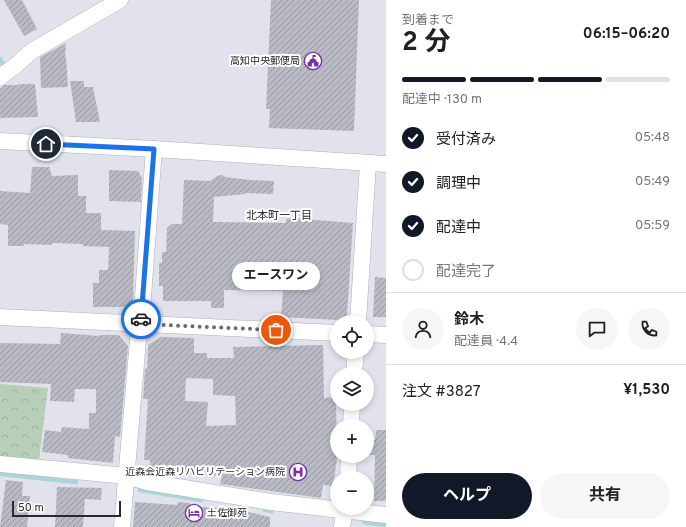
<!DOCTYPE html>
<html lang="ja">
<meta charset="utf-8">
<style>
:root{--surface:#fff;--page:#f6f6f6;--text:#202124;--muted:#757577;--line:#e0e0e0;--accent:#111827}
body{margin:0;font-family:Overpass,"Noto Sans JP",sans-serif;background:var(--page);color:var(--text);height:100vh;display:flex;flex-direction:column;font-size:15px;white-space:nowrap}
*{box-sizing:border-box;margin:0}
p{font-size:13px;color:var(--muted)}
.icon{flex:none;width:22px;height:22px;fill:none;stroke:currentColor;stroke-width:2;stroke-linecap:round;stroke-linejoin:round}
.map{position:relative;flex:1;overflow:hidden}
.drawer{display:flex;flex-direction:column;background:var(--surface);width:300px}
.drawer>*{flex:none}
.fabs{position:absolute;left:330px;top:315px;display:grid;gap:8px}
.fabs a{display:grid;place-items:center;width:44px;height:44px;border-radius:50%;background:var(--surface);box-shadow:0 2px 6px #0003;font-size:20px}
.scale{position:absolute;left:12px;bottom:10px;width:109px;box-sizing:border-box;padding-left:4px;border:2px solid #2a2a2e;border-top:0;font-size:11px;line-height:14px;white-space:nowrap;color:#2a2a2e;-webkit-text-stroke:3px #fff;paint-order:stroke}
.pin{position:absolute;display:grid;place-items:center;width:34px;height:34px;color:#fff;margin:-17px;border:2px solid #fff;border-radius:50%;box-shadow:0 1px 4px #0007}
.courier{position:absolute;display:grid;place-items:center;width:40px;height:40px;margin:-20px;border:3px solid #1a73e8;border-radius:50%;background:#fff;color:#222;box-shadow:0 1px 5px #0007}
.bubble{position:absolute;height:28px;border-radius:14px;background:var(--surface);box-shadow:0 2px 6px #0003;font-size:13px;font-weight:700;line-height:28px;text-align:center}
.summary em{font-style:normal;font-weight:700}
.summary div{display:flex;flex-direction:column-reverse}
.summary{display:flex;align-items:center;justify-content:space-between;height:68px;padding:0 16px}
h1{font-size:26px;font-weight:700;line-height:30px}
.bar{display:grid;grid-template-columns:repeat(4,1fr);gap:6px 4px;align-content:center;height:48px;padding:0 16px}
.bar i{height:5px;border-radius:3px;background:var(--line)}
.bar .current{background:var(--accent)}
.bar p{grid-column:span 4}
.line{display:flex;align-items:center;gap:10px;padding:0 16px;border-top:1px solid var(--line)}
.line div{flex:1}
.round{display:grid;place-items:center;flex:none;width:42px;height:42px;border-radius:21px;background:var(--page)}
ol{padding:0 16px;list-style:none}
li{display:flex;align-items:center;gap:12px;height:44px}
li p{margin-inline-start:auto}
li .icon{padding:4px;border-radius:50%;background:var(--accent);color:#fff;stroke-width:4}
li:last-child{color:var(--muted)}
li i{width:22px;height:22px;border:2px solid var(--line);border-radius:50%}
.button{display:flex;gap:8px;margin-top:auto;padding:8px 16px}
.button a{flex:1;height:46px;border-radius:24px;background:var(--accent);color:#fff;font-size:16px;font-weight:700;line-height:46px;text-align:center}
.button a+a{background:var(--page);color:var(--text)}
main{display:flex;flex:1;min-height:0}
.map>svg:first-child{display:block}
</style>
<main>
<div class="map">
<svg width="386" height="527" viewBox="0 0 386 527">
<defs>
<pattern id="park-crowns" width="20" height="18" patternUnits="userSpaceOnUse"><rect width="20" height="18" fill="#b7ceb8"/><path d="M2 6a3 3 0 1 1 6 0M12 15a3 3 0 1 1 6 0" fill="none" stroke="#9eb19e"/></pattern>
<pattern id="building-hatch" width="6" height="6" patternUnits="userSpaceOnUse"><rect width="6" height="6" fill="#b9bbc4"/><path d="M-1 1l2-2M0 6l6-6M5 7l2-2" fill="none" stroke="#9798a0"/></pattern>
</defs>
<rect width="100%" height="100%" fill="#e1e2ec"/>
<!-- park -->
<path fill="url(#park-crowns)" d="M0,384l48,4 -9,72 -39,-2z"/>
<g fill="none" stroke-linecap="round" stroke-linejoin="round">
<!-- stream -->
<g stroke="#aad5d9" stroke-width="4.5">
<path d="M0,59l4,7"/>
<path d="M0,474l76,8"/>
<path d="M140,490l61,10"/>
<path d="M265,510l7,1"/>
<path d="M364,522l22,3"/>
</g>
</g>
<!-- building -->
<g fill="url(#building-hatch)" fill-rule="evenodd">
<path d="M4,0h18l15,29 -13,7z"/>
<path d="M271,0h88l-5,131 -85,-3 1,-19h-4z"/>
<path d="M66,43l-1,14h1l2,30 -27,1 -1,-31z"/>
<path d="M70,81h14v6h9l7,35h-24z"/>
<path d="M18,84h17l3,33 -38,1v-29l4,-4h14z"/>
<path d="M32,167h17l3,9 26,-1v21h8v17h15v17l34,1 -2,70 -9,6h-31v-24h6v-13h9l1,-23 -26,-1v-2l-31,-1v2l-28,-1v2h-16v-21l-8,-1v-33l30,2z"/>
<path d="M109,170l29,1 4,7 -1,24 -32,-1z"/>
<path d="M222,175l3,2 25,3 24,1 -1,13 -28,-1v1l-31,3 -1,25 73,1v-4l6,-1 61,5 -6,92 -8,5 -58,-3 2,-26 -59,-1v18h-13v-7h-48v-15h-4v-23h3v-11h4l1,-24 5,-4h10l2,-43 1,-1 25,1 7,-5z"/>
<path d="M375,277l11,1v39h-13z"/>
<path d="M61,333l38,3v-1h20l9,11 -8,91 -5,-1 -2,27 -45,-5v-3l-26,-3 3,-22 16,2 1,-5 27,2v-16h7v-24h-21l-1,13 -24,-1 1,-17 -51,-2v-39l60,1z"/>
<path d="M161,337l33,1v15h13v5h27l-1,-11 90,-2 1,53 12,-1 1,62 -4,27 -10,-1 -2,13 -101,-14 2,-8 -72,-5v-11h-6l4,-61h-5l2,-31 2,2 1,-25zM186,378l27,1v16l22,1 1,29 -30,1 2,-24 -23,-1z"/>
<path d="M376,430h10v71h-12l1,-46h-8v-15h8z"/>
<path d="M6,480l17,2 -1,14h8l-3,31h-27z"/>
<path d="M57,487l45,1 -1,12 -16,-1 -2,28h-28z"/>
<path d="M135,502l42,3 1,-3 12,1v3l50,4 30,7v10h-137z"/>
</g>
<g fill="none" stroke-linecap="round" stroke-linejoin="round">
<defs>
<g id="minor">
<path d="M0,77l15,-11 17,-15 88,-51"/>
<path d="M0,141l154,8 232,15"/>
<path d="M0,317l337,16"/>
<path d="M358,322l10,-159"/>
<path d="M367,334l19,1"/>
<path d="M354,374l2,-22"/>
<path d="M351,426l1,-22"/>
<path d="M0,464l127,12 20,6 124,20 115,13"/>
<path d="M348,478l1,-22"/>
<path d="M122,527l16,-187 4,-30 12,-161"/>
<path d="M342,527l3,-19"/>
</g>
</defs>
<!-- minor casing -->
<use href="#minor" stroke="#afb0b9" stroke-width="17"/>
<!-- minor -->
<use href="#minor" stroke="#fff" stroke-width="16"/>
</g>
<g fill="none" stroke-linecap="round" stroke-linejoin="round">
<!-- done -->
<path stroke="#6a6a70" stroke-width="4" stroke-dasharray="0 7.2" d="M141,319l-1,5 136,6"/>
<!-- route -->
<path stroke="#1a73e8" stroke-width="5" d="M46,144l108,5 -13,170"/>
</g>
<!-- icons -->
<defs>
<symbol id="civic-ring" viewBox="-11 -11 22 22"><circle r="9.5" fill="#fff" stroke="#7932a6" stroke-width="1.5"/><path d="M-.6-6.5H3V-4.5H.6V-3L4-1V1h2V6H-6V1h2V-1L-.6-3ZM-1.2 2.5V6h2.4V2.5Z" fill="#7932a6"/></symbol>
<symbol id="hospital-ring" viewBox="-11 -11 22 22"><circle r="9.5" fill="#fff" stroke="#7932a6" stroke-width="1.5"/><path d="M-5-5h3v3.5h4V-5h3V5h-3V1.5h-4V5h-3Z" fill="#7932a6"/></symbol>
<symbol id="hotel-ring" viewBox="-11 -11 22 22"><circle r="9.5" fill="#fff" stroke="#7932a6" stroke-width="1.5"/><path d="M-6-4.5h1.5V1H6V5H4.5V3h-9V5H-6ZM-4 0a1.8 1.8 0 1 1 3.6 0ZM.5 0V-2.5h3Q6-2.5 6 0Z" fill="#7932a6"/></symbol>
</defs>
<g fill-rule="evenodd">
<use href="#civic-ring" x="303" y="51" width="20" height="20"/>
<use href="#hospital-ring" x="288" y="462" width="20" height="20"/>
<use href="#hotel-ring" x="184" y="503" width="20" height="20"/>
</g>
<g text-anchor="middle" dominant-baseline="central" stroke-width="4" stroke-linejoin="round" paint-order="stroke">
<!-- poi labels -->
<g font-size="10" fill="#2a2a2e" stroke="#fff" text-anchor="end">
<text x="300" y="61">高知中央郵便局</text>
<text x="285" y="472">近森会近森リハビリテーション病院</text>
<text x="207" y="513" text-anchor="start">土佐御苑</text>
</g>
<!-- neighbourhood labels -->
<g font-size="11" fill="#2a2a2e" stroke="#fff">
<text x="279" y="216">北本町一丁目</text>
</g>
</g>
</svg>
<div class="fabs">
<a><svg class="icon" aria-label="locate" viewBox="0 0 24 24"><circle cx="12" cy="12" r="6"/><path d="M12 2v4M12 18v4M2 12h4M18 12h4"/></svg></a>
<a><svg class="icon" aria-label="layers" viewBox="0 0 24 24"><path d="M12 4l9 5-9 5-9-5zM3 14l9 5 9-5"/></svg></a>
<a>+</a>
<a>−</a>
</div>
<div class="scale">50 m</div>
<div class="pin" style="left:276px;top:330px;background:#ea580c"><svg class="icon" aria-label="bag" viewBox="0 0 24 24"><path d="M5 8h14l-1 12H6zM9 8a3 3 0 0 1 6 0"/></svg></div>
<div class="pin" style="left:46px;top:144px;background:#1f2937"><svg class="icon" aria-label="home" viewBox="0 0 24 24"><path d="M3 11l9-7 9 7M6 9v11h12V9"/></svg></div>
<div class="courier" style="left:141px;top:319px"><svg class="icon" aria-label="car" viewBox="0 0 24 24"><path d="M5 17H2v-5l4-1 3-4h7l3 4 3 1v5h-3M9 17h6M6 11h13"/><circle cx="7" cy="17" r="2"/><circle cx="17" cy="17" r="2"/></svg></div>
<div class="bubble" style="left:232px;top:262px;width:88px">エースワン</div>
</div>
<section class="drawer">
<div class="summary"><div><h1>2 分</h1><p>到着まで</p></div><em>06:15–06:20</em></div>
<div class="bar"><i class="current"></i><i class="current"></i><i class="current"></i><i></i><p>配達中 · 130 m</p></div>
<ol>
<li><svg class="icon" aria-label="check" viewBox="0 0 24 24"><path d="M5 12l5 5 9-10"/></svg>受付済み<p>05:48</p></li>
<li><svg class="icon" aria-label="check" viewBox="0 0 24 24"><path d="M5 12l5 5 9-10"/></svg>調理中<p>05:49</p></li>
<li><svg class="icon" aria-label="check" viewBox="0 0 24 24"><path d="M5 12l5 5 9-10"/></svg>配達中<p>05:59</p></li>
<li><i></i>配達完了</li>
</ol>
<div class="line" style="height:72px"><a class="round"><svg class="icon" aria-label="person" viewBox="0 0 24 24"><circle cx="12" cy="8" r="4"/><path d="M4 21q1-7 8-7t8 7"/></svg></a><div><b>鈴木</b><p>配達員 · 4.4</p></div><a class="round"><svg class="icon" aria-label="chat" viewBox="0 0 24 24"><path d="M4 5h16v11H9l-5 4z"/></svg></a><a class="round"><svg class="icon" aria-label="phone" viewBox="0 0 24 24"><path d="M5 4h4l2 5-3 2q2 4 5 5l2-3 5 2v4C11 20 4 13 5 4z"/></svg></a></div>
<div class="line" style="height:52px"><div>注文 #3827</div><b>¥1,530</b></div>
<div class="button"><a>ヘルプ</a><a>共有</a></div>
</section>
</main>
